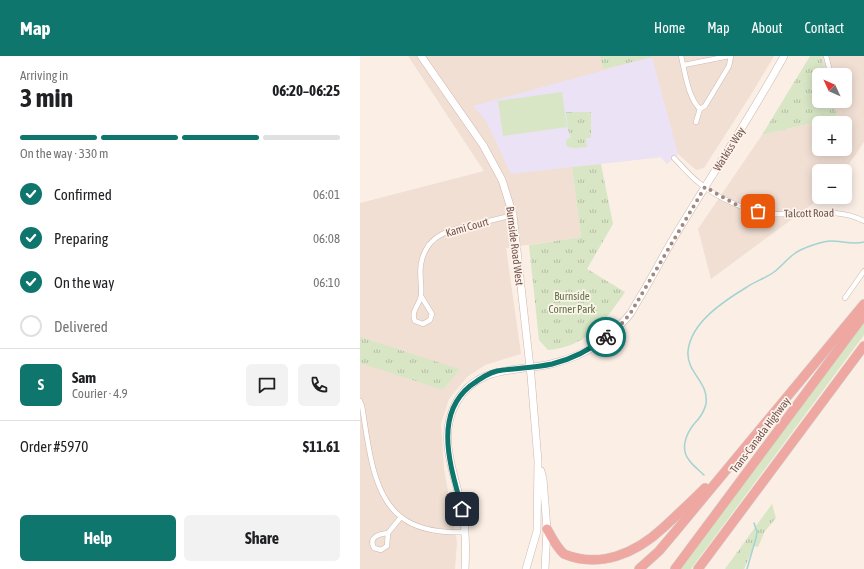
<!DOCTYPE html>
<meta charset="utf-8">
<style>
:root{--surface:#fff;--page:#f2f2f2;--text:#202124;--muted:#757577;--line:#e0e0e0;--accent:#0f766e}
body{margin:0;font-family:"Asap Condensed",sans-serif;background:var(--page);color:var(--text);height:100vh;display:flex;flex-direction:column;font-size:15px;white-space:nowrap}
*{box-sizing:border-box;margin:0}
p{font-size:13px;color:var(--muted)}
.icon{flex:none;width:22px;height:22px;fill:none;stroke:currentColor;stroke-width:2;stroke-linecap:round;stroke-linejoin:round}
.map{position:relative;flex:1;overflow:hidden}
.details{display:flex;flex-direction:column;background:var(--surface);width:360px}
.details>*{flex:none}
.needle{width:26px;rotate:314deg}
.fabs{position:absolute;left:452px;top:12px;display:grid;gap:8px}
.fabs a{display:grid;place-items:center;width:40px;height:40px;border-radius:6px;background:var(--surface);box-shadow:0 2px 10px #0003;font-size:20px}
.pin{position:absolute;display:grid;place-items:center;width:34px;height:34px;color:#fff;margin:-17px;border-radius:8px;box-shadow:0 2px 6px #0006}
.courier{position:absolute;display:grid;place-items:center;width:40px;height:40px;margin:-20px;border:3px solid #0f766e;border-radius:50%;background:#fff;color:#222;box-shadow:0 1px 5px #0007}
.overview em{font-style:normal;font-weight:700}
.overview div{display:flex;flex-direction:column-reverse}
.overview{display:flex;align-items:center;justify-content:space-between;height:68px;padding:0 20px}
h1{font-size:26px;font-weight:700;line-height:30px}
.bar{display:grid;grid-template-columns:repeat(4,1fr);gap:6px 4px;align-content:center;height:48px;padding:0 20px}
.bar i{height:5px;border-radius:3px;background:var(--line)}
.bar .on{background:var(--accent)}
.bar p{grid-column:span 4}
.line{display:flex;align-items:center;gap:10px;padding:0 20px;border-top:1px solid var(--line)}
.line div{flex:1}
.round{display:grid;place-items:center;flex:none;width:42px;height:42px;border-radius:6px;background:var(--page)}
ol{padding:0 20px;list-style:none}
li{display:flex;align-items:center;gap:12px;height:44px}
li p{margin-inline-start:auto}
li .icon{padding:4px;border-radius:50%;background:var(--accent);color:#fff;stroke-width:4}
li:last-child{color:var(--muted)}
li i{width:22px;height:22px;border:2px solid var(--line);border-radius:50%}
.cta{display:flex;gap:8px;margin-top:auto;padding:8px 20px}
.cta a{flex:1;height:46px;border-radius:6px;background:var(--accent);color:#fff;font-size:16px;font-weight:700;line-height:46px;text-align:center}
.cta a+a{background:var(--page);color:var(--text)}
header{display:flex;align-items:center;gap:24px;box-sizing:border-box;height:56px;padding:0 20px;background:var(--accent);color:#fff}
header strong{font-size:19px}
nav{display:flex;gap:22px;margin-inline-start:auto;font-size:14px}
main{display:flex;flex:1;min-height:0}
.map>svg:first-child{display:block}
</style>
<header>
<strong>Map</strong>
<nav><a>Home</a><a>Map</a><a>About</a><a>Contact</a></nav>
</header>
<main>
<section class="details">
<div class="overview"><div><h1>3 min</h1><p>Arriving in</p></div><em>06:20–06:25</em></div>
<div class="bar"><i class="on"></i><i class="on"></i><i class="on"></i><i></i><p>On the way · 330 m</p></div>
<ol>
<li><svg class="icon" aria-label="check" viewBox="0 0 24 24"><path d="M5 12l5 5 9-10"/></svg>Confirmed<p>06:01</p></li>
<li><svg class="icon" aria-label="check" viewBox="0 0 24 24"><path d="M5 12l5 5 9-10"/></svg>Preparing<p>06:08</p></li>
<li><svg class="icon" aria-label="check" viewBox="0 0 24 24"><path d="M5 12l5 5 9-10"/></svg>On the way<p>06:10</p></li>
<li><i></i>Delivered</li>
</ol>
<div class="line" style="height:72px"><b class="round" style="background:var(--accent);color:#fff">S</b><div><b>Sam</b><p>Courier · 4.9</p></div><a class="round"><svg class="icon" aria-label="chat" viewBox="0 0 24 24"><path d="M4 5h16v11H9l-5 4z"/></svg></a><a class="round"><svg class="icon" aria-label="phone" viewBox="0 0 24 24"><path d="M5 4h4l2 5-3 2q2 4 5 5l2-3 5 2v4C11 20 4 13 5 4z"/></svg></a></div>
<div class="line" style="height:52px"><div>Order #5970</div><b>$11.61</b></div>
<div class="cta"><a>Help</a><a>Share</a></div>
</section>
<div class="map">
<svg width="504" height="513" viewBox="0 0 504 513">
<defs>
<pattern id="park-tufts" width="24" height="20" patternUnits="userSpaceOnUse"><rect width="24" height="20" fill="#d8e6c5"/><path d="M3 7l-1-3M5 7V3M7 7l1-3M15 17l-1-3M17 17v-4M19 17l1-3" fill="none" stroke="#b4bda2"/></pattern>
</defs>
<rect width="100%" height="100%" fill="#faeee5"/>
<!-- residential -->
<g fill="#f1dfd4" fill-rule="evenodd">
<path d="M48,0h366l-22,37 -48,75 -8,2 -18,-16 -11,10 -6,-7 -89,10 9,70 -75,11 15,106 -36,11 -18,12 -18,22 -8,25 3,45 13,73 -2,27h-95v-366l124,-32z"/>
<path d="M461,0h43v86l-20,29h-25v26h3l-111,82 -13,-50 64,-94 75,-18 -4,-16h12v-26h-19zM459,67h26v26h-26z"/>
</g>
<!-- education -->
<path fill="#ebe2f6" d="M292,1l26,97 -11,10 -6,-7 -150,17 -25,-53 -13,-15z"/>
<!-- green -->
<g fill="#d8e6c5">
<path d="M202,36l5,35 -64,9 -5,-35z"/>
<path d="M504,266v13l-173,234h-10z"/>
</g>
<!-- park -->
<g fill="url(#park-tufts)">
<path d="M240,0h52v1l-49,12z"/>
<path d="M450,0h11l5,19h-7v26h14l4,16 -75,18z"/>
<path d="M206,56h25v26h-5l1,9c-7,0 -16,3 -21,-2v-5l5,-3 -3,-7z"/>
<path d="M241,108l12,60 -26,45 38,23c-20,29 -38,55 -77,58l-9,-10 -10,-95 52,-8 -9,-70z"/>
<path d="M0,281l96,31 4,1 -17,21 -83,-27z"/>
<path d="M412,448l4,14 -11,13 -7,16 -4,-1 -10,23h-19z"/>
</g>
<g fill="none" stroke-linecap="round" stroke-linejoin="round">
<!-- stream -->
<g stroke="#a3d3d2" stroke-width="1.5">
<path d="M344,419c-5,-5 -11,-9 -15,-15 -9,-11 -3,-26 5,-36 6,-6 10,-12 12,-20 3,-23 -20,-31 -18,-53 3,-29 36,-50 59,-64 9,-6 19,-9 27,-15 7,-5 13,-13 20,-18 5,-4 13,-7 19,-9 6,-2 13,-4 18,-4 11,0 22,4 33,1"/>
<path d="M387,513l9,-31 1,-6 -3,-9"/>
</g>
<defs>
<g id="street">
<path d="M321,0c4,16 7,42 19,53"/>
<path d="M466,0l5,19"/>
<path d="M324,9l45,-9"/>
<path d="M336,66l4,-13 5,-3 24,-40 2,-10"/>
<path d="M314,102c8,8 15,17 24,24 19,16 50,30 75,32 31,2 62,-8 91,7"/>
<path d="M61,240l11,18 -2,6 -7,4 -8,-3c-5,-10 5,-16 6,-26 1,-10 -2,-21 0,-31 5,-30 30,-35 56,-40 12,-3 24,-6 36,-9"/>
<path d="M485,242l19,-27"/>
<path d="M0,345l2,5c6,34 9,88 39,111 18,14 42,16 64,15"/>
<path d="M28,477l-1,13 -6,4 -7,-2c-6,-11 5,-14 14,-15l13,-16"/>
</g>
<g id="secondary">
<path d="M61,0l62,89 19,35 11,35 18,161 7,85 -1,70 -11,38"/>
<path d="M181,415l2,8 4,50 -2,40"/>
<path d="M105,513c1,-20 1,-41 -3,-61 -7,-34 -25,-71 -6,-105 21,-38 59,-31 95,-39 16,-4 34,-11 47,-20 11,-9 23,-18 32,-30 4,-6 8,-14 12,-20 13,-22 25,-46 39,-68 34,-56 71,-112 103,-170"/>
</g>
<g id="highway">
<path d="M187,473c5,9 10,19 17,25 36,15 72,-1 99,-26 14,-13 28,-26 42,-40"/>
<path d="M279,513l20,-18 16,-19 189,-228"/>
<path d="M315,513l189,-254"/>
<path d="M338,513l166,-223"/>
</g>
</defs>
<!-- street casing -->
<use href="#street" stroke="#cdb7af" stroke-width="5.5"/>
<!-- secondary casing -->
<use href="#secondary" stroke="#cfb6ad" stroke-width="8"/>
<!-- highway casing -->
<use href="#highway" stroke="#d4cbca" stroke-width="10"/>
<!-- street -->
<use href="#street" stroke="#fff" stroke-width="4.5"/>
<!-- secondary -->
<use href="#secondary" stroke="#fff" stroke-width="7"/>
<!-- highway -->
<use href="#highway" stroke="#efa8a1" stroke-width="9"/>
</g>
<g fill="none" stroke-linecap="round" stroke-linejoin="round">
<!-- done -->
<path stroke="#a18982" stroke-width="4" stroke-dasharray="0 7.2" d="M246,281l10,-7 14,-16 75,-127 30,17 23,7"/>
<!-- route -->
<path stroke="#0f766e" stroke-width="5" d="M102,453c-10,-39 -30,-92 8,-123 8,-6 18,-13 27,-15 18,-3 37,-3 55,-7 20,-5 38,-14 54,-27"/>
</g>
<g text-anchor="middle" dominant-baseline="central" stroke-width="3.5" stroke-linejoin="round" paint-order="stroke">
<!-- street labels -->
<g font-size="11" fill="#71534d" stroke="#fdf3eb">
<text transform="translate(369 93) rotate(-58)">Watkiss Way</text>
<text transform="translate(449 157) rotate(-1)">Talcott Road</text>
<text transform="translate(107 171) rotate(-16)">Kami Court</text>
<text transform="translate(155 190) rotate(83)">Burnside Road West</text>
<text transform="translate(400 379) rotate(-53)">Trans-Canada Highway</text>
</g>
<!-- park labels -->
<g font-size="11" fill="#5c7646" stroke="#fdf3eb">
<text x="212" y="240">Burnside<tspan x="212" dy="13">Corner Park</tspan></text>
</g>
</g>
</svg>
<div class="fabs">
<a><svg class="needle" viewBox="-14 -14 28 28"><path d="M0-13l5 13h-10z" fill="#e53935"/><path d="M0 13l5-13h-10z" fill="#757577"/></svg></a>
<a>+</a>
<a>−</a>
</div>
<div class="pin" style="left:398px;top:155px;background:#ea580c"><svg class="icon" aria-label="bag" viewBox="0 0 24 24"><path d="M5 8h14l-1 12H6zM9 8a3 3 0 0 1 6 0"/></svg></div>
<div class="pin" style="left:102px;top:453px;background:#1f2937"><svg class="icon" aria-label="home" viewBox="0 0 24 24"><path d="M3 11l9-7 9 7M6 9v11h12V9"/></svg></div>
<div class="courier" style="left:246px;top:281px"><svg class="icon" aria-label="bike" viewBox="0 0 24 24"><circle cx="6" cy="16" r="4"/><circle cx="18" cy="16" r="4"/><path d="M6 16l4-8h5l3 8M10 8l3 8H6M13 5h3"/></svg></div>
</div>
</main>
